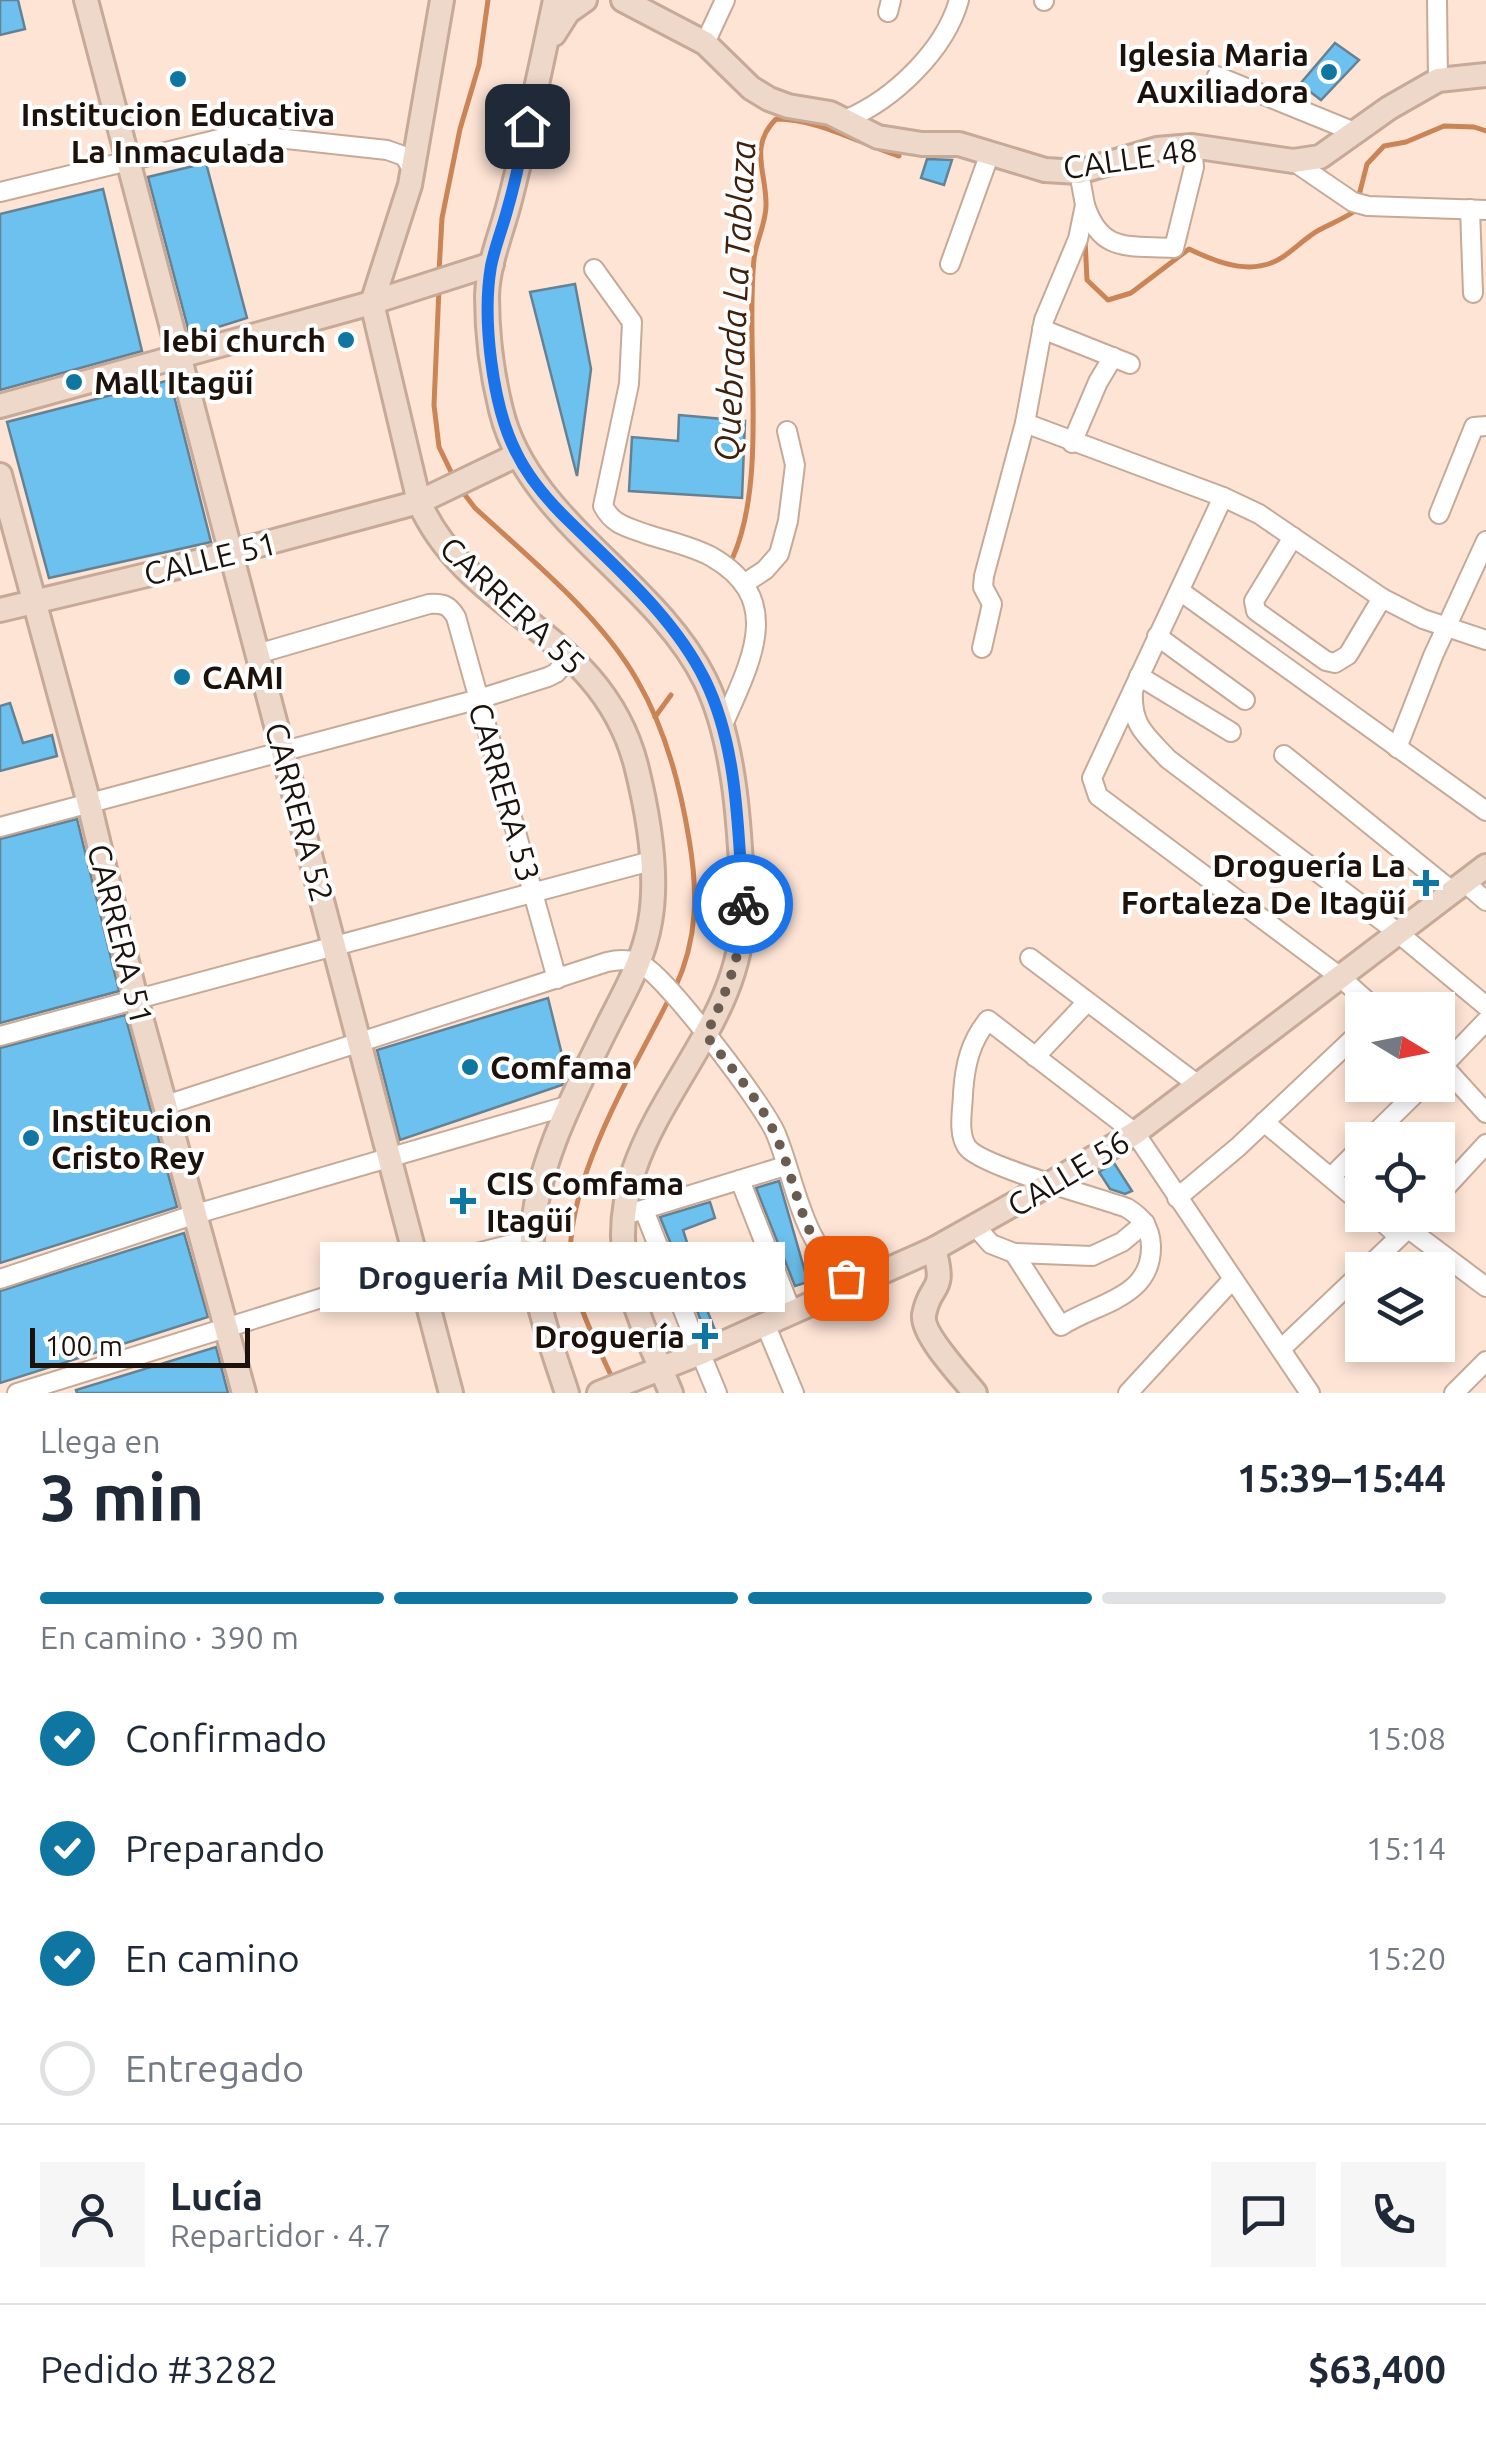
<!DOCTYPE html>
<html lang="es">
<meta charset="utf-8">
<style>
:root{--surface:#fff;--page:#f6f6f7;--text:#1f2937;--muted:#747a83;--line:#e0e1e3;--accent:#0f76a2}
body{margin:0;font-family:Ubuntu,sans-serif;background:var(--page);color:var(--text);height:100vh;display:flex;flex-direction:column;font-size:38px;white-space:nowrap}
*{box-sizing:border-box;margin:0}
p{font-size:32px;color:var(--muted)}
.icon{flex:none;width:55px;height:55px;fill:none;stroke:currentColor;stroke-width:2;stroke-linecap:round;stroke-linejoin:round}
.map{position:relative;height:1393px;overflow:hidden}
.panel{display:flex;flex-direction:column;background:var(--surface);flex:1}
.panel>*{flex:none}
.needle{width:65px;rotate:100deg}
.buttons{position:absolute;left:1345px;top:992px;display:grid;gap:20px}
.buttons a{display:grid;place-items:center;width:110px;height:110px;border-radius:0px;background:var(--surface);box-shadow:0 5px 15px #0003;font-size:50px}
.scale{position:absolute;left:30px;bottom:25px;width:220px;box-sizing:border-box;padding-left:10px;border:5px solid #1c120b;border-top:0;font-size:28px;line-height:35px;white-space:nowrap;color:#1c120b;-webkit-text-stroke:8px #fff;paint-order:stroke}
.pin{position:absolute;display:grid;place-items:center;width:85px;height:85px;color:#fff;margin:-42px;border-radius:20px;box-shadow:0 5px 15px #0006}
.courier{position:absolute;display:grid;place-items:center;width:100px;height:100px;margin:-50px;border:8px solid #1a73e8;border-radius:50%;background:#fff;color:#222;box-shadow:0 2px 12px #0007}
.bubble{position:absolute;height:70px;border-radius:0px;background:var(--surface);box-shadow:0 5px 15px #0003;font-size:32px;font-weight:600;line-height:70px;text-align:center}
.summary em{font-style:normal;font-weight:600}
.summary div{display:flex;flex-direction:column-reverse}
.summary{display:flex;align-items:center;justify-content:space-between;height:170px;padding:0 40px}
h1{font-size:65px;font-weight:600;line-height:75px}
.bar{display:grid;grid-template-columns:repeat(4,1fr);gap:15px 10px;align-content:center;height:120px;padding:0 40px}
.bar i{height:12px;border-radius:8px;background:var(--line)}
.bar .selected{background:var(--accent)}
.bar p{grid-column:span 4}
.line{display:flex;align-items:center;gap:25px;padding:0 40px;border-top:2px solid var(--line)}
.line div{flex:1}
.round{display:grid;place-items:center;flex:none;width:105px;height:105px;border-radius:0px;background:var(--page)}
ol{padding:0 40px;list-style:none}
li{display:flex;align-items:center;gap:30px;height:110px}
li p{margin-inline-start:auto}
li .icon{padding:10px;border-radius:50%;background:var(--accent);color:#fff;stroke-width:4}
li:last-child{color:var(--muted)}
li i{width:55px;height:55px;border:5px solid var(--line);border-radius:50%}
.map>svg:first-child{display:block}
</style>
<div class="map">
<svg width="1486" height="1393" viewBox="0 0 1486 1393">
<rect width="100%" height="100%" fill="#fde4d5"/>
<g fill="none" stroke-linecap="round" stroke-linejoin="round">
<!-- stream -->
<g stroke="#ca8456" stroke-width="5">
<path d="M1085,239l2,41 21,20 23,-7 58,-44c31,15 67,29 98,5 11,-8 21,-18 32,-24 13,-7 24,-11 36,-19l12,-47 17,-18 22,-4 38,-16 30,1 12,4"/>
<path d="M439,272l3,-54 18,-89 19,-64 9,-65"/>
<path d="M439,288l-5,117 5,42 15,31"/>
<path d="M462,491l13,17c54,50 125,107 162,172 28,48 43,104 52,159 9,52 9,100 -14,149"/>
<path d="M733,557c35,-79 12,-211 21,-298 2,-18 12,-36 12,-53 1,-33 -18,-59 10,-87 43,0 82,24 123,37"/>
<path d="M655,717l16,-22"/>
<path d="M614,1382c-13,-29 -37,-76 -42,-107 -14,-83 61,-204 98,-278"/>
</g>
</g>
<!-- building -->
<g fill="#6cc1ef" stroke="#648293" stroke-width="2.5">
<path d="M0,0h18l7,29 -25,6z"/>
<path d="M1335,43l24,17 -38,40 -21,-16z"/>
<path d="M927,159l25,1 -8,25 -23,-7z"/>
<path d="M206,163l41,155 -57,18 -42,-159z"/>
<path d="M103,189l39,162 -142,39v-176z"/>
<path d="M575,284l16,85 -14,107 -47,-184z"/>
<path d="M170,380l41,162 -162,36 -42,-156z"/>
<path d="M679,415l66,6 -3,77 -113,-7 3,-54 46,4z"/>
<path d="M10,703l13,40 29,-8 5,21 -57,15v-65z"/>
<path d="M77,819l42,172 -119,32v-184z"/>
<path d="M548,998l19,77 -5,10 -162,55 -23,-90z"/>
<path d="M125,1015l52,192 -177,56v-215z"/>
<path d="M1114,1163l18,28 -7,3 -15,-5 -11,-17z"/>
<path d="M779,1181l29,101 -13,4 -39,-98z"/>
<path d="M710,1202l5,16 -32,12 8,25 -14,4 -17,-42z"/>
<path d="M184,1233l24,84 -208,66v-92z"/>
<path d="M698,1287l17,43 -9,4 -17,-44z"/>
<path d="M216,1347l12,46h-151l-1,-3z"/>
</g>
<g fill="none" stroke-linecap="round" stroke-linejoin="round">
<defs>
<g id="street">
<path d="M1437,0l1,80"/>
<path d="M1044,1v-1"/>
<path d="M888,12l3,-12"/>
<path d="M705,43l20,-43"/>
<path d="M1217,76l140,57"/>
<path d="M847,119c47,-20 98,-69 112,-119"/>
<path d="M1293,161l60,41 15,4 118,4"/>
<path d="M0,192l240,-58 147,16 17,6 9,14"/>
<path d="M1085,205c16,49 44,40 89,43l20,-81 -2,-21"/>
<path d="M1470,209l3,84"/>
<path d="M950,264l40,-111"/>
<path d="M594,269l38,53 -3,62 -26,122c10,19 24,21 43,28 21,7 46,12 66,23 75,43 37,107 11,168"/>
<path d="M1042,329l88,35"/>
<path d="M1025,423l198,74 36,17 123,84 41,21 63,21"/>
<path d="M1072,443l26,-61 15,-25"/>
<path d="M1223,497l-131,281 6,18 241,180 38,34"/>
<path d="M1439,514l35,-87 12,-1"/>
<path d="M1293,537l-39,64 2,10 70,50 9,2 13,-8 34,-57"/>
<path d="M745,583l20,-13 14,-16 9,-33 7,-56 -8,-34"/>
<path d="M1180,591l306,220"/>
<path d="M1157,636l88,64"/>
<path d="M982,648l10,-44 -9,-17 1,-11 41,-153 19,-103 34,-81 7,-34 -6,-33"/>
<path d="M257,654l172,-50c14,-1 20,1 27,13l101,362"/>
<path d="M1139,676l92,56"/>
<path d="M1133,691c-2,35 13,44 35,68l229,173 89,74"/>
<path d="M1397,748l36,-92 53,-115"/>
<path d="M1284,755l168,136"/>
<path d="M0,827l479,-128 69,-22 8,-4 15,-17"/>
<path d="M1464,882l22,19"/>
<path d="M1030,958l168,127"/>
<path d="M0,1036l651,-175"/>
<path d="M1035,1057l52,-55"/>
<path d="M1438,1060l48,53"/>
<path d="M1438,1071l48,-50"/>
<path d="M166,1105l441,-143c13,-3 26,-3 37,4 25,15 120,139 132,168 22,54 26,119 82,150"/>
<path d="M1264,1122l98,82"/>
<path d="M1368,1140l56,-55"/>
<path d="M1332,1176l30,-30"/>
<path d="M740,1180l52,133"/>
<path d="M1438,1196l48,-52"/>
<path d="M1177,1198l61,-51 124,-117"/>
<path d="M644,1210l53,136"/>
<path d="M625,1215l160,-49"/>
<path d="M1375,1215l24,22"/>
<path d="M976,1227l15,17 23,9 78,3 30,-14 23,-19"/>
<path d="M1410,1230l76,57"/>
<path d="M1014,1253l47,73c34,-23 91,-27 90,-80 -1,-19 -8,-28 -24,-38 -30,-11 -147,-42 -160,-61 -10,-15 -4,-38 -4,-54 2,-28 7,-51 25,-73l147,113 175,260"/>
<path d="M1365,1270l57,-55"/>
<path d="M0,1279l196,-65 374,-109"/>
<path d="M766,1326l28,67"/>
<path d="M1281,1349l81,-77"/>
<path d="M705,1364l12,29"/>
<path d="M17,1393l404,-126 111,-28"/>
<path d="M1128,1393l105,-114"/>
<path d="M1454,1393l32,-32"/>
</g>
<g id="secondary">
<path d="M86,0l365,1393"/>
<path d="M555,0c-14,67 -28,134 -45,200 -8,32 -22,63 -23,96 0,37 5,78 14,114 26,110 154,169 204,270 31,63 35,154 38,223 5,143 -150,225 -115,376 9,39 28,77 43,114"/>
<path d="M623,0l82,43 46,45 18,11 19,7 42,7 48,24 44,7h37l86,26 34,2 78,-23 35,-3 101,15 27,-4 69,-49 49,-28 48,-5"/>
<path d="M554,34l14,-22 17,-12"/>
<path d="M372,303l47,199c50,113 182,129 217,263 12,48 23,108 14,157 -7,41 -28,74 -46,111 -31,63 -69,135 -72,206 -2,53 19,104 35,154"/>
<path d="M372,303l38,-118 32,-185"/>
<path d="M0,406l364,-101 128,-41"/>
<path d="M0,475l89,328 47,196 108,394"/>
<path d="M0,610l155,-37 264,-71 98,-47"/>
<path d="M934,1249c13,46 -4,32 -10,66 -3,19 39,63 51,78"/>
<path d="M599,1393l104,-41 231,-103 119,-67 82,-49 351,-267"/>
</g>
</defs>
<!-- street casing -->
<use href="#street" stroke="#c6a997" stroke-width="22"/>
<!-- secondary casing -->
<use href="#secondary" stroke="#c6a997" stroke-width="28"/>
<!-- street -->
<use href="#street" stroke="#fff" stroke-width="18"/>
<!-- secondary -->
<use href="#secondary" stroke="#eed8ca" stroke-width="22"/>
</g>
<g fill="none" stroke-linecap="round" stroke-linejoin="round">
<!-- done -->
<path stroke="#6b5c52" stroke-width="10" stroke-dasharray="0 18" d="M743,904c0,49 -16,87 -37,131 23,31 52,62 68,97 24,49 25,110 72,146"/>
<!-- route -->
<path stroke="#1a73e8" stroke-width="12" d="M527,126c-6,27 -11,54 -19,81 -5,20 -13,39 -17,59 -9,52 1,139 25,186 13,27 35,52 56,72 48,47 103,95 133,156 33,67 33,151 38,224"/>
</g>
<!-- markers -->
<g fill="#0f76a2" stroke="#fff" stroke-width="4">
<circle cx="1329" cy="72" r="10"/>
<circle cx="178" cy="79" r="10"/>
<circle cx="346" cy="340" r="10"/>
<circle cx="74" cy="382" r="10"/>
<circle cx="182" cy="677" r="10"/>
<path d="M1421 868h10v10h10v10h-10v10h-10v-10h-10v-10h10z"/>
<circle cx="470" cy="1067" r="10"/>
<circle cx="31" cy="1138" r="10"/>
<path d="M458 1186h10v10h10v10h-10v10h-10v-10h-10v-10h10z"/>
<path d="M700 1321h10v10h10v10h-10v10h-10v-10h-10v-10h10z"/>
</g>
<g text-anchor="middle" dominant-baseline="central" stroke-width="8" stroke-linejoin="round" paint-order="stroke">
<!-- poi labels -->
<g font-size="32" font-weight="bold" fill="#1c120b" stroke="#fff" text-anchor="start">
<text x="1309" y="54" text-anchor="end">Iglesia Maria<tspan x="1309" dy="37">Auxiliadora</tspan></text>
<text x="178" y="114" text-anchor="middle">Institucion Educativa<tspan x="178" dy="37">La Inmaculada</tspan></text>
<text x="326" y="340" text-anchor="end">Iebi church</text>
<text x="94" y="382">Mall Itagüí</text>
<text x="202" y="677">CAMI</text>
<text x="1406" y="865" text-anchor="end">Droguería La<tspan x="1406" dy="37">Fortaleza De Itagüí</tspan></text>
<text x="490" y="1067">Comfama</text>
<text x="51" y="1120">Institucion<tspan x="51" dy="37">Cristo Rey</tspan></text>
<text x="486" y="1183">CIS Comfama<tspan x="486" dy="37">Itagüí</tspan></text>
<text x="685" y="1336" text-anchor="end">Droguería</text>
</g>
<!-- street labels -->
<g font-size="32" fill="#1c120b" stroke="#fff">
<text transform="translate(1130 158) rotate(-8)">CALLE 48</text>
<text transform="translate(210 558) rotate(-14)">CALLE 51</text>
<text transform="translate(513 605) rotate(43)">CARRERA 55</text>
<text transform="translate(505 792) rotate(74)">CARRERA 53</text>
<text transform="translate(300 812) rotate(75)">CARRERA 52</text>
<text transform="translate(121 934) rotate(76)">CARRERA 51</text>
<text transform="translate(1068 1173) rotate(-31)">CALLE 56</text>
</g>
<!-- water labels -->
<g font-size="35" font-style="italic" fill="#3f220e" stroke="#fff">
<text transform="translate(734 301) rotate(-87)">Quebrada La Tablaza</text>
</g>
</g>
</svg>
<div class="buttons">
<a><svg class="needle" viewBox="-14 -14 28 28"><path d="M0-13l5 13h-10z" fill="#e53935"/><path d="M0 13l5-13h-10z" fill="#747a83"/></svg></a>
<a><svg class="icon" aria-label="locate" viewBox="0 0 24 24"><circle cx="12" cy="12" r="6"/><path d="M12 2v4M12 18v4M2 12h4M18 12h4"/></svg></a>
<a><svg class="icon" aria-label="layers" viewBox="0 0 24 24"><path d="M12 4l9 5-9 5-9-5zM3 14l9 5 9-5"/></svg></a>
</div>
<div class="scale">100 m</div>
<div class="pin" style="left:846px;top:1278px;background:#ea580c"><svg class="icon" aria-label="bag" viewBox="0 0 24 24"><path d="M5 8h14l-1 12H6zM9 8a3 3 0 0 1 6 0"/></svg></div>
<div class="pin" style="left:527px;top:126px;background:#1f2937"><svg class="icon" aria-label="home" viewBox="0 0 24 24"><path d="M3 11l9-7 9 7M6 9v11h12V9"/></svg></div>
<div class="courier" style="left:743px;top:904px"><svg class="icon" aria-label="bike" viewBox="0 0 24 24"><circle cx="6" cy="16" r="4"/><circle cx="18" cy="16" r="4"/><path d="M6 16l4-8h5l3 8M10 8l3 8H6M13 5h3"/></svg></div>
<div class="bubble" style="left:320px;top:1242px;width:465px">Droguería Mil Descuentos</div>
</div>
<section class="panel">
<div class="summary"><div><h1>3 min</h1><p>Llega en</p></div><em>15:39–15:44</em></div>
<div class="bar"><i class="selected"></i><i class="selected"></i><i class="selected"></i><i></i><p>En camino · 390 m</p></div>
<ol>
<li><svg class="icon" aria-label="check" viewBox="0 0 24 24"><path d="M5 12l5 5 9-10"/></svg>Confirmado<p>15:08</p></li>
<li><svg class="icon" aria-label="check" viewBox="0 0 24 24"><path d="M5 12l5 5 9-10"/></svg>Preparando<p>15:14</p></li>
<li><svg class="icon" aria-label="check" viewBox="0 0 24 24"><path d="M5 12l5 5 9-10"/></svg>En camino<p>15:20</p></li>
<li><i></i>Entregado</li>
</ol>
<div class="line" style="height:180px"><a class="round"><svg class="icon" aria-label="person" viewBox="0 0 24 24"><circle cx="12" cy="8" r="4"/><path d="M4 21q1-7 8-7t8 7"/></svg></a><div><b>Lucía</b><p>Repartidor · 4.7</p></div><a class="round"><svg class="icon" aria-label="chat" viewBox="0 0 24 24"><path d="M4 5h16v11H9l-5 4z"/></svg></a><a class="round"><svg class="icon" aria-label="phone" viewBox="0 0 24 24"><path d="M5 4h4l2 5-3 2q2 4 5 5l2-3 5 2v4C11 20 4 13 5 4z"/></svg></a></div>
<div class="line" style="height:130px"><div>Pedido #3282</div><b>$63,400</b></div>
</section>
